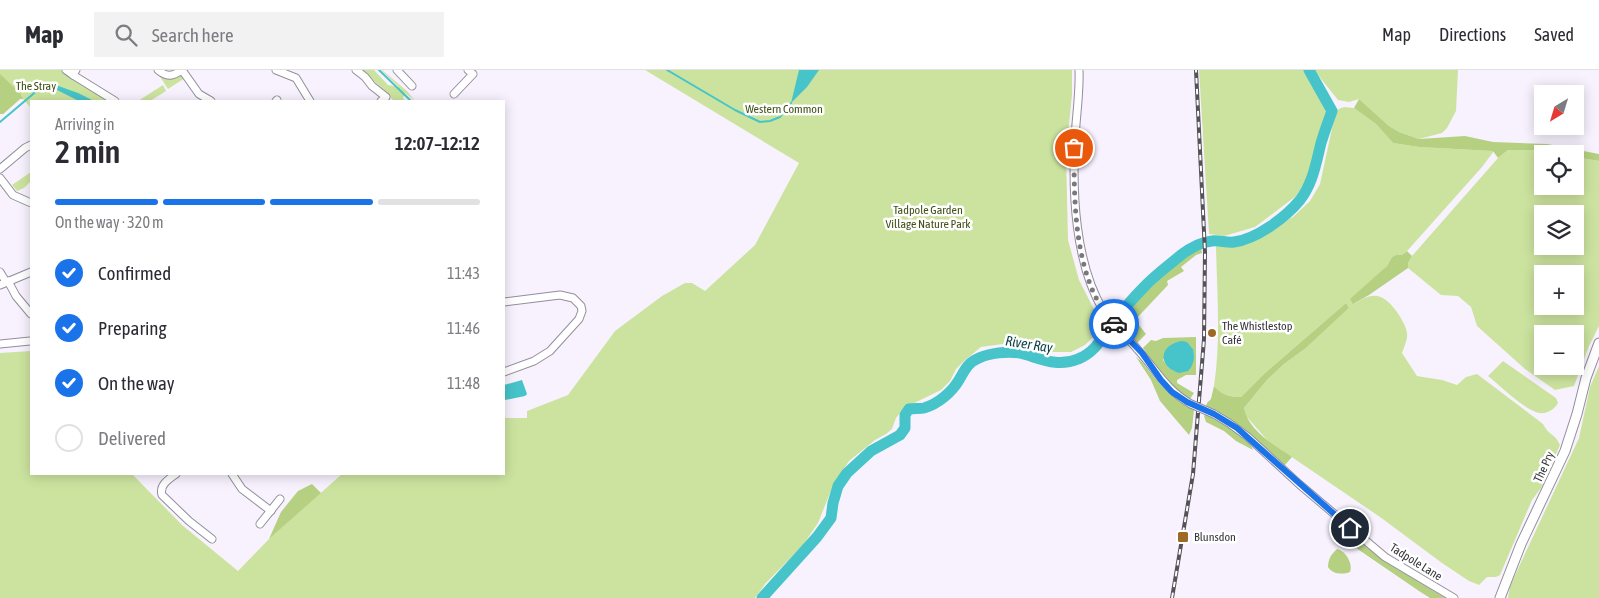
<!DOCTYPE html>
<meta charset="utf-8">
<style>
:root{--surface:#fff;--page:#f2f2f3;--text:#2b2b33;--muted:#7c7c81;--line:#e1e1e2;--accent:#1a73e8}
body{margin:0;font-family:"Asap Condensed",sans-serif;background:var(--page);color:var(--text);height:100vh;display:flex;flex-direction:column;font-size:19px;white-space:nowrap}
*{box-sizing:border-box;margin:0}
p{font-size:16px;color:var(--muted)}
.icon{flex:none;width:28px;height:28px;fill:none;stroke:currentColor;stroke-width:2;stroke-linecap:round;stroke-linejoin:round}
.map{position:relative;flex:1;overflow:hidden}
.side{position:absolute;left:30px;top:30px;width:475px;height:375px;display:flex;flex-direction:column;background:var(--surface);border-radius:0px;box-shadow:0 2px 12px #0003}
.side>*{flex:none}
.needle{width:32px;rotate:218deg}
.tools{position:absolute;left:1534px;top:15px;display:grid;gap:10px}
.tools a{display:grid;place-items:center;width:50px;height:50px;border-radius:0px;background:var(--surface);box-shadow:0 2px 12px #0003;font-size:25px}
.pin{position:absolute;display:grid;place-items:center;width:42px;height:42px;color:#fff;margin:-21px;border:2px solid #fff;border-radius:50%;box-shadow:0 1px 5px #0007}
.courier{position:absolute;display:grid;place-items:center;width:50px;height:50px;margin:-25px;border:4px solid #1a73e8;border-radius:50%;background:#fff;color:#222;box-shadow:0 1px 6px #0007}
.headline em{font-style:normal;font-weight:600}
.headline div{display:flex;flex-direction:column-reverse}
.headline{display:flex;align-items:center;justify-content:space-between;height:85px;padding:0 25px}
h1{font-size:32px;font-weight:600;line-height:38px}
.bar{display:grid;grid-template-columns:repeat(4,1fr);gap:8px 5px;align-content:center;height:60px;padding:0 25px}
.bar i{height:6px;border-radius:4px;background:var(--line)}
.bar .on{background:var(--accent)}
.bar p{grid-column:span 4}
ol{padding:0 25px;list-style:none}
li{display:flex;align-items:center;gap:15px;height:55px}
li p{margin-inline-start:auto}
li .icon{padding:5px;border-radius:50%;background:var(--accent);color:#fff;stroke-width:4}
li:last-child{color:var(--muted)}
li i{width:28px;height:28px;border:2px solid var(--line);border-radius:50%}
header{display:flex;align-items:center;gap:30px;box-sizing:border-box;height:70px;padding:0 25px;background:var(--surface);border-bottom:1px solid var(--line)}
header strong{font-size:24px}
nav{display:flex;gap:28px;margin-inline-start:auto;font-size:18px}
.search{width:350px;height:45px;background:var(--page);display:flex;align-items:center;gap:12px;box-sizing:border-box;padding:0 18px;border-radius:0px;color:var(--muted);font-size:19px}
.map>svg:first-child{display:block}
</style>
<header>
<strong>Map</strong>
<div class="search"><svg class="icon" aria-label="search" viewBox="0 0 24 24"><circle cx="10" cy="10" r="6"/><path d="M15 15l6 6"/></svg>Search here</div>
<nav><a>Map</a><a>Directions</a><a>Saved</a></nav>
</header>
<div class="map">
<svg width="1599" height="528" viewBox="0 0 1599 528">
<rect width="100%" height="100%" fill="#f7f2fe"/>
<!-- green -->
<g fill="#cce39f" fill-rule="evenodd">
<path d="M0,0h62l49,31h-80l-1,6 -7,-8h-3l-17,15h-3z"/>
<path d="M363,0h11l14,15 11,2 -18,-17h1l25,21 8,10 -10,-8 -2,5 3,3h-12z"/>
<path d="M645,0h427v25l-6,58 2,87 11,40 22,43 -3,9 -13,13 -14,7h-22l-39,-9 -29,4 -16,13 -9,9 -6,12 -9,9 -37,18 -8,10 -4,11 -6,5 -11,6 -26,21 -15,22 -16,40 -15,22 -38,39 -10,14h-755v-245l31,-2v123h101l50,51 56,46 31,-32 73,-65h162v-56h23v-7l41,-16 47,-64 47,-35 23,-13h7l13,8 50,-46 44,-82z"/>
<path d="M1199,0h108l21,42 -19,64 -13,20 -41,31 -31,9 -15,-2z"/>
<path d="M1314,0h144l-2,41 -9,17 -5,5 -23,6 -20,-7 -10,-6 -30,-27 -10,3 -11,-2z"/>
<path d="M182,4l3,4 -17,11 -9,-14z"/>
<path d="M163,15l3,6 -16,10h-12z"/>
<path d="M1344,37l10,1 22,16 17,19 26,4 75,4 -12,16 -74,83 -6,5h-6l-4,2 -5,9 -14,14 -19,24c19,-13 29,-11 43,8 4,6 9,14 10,21 1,6 -3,14 -5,20l15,23 25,4 15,5 9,-8 11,-3 66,50c6,12 12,9 17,21l-19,43 -9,12 -32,75 -4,2h-9l-8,8 -10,-4 -27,-18 -62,-46 -112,-76 -22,-25 -2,-8 23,-28 17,-16 22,-16 43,-40 -3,-5 -82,71 -23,23c-11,0 -19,-2 -27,-11 7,-46 3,-93 2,-139l3,-4 22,2 12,-4 40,-24 17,-16 10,-17 16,-74z"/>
<path d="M1508,80h23l21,4h-10v32h33v-29l24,4v165l-10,20 -15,40 -19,4 -30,-21 -48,-43 -6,-19 -13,-11 -17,-1 -33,-27v-5l4,-7 86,-98zM1542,144h33v32h-33zM1542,204h33v32h-33zM1542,264h33v32h-33z"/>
<path d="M31,102v9l-7,7 -7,3 -5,-6z"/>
<path d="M1503,291l53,37 2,5c-4,7 -11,11 -19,10 -14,-3 -40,-28 -51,-37z"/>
<path d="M1599,296v232h-91l2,-12 69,-148 11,-51z"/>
</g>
<!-- forest -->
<g fill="#b5d080" fill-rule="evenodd">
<path d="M0,4l20,19 3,6h-3l-17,15h-3z"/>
<path d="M1359,29l30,27 10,6 20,7 46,-3 28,6 54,2 52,10v7l-24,-4v-3h-23l-21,-4h-23l-10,8 -5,-7 -74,-4 -26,-4 -17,-19 -22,-16z"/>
<path d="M1201,177l1,6 -6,2 -15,12 3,4 -17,10 1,4 -33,35 11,14 -9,9 -16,-20 2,-7c22,-24 48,-55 78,-69z"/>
<path d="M1407,181l5,5 -4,7v5l-39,27 -16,9 -3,-5 37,-33 5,-9 4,-2h6z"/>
<path d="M1346,233l3,5 -43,40 -22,16 -17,16 -23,28c5,24 30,36 48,49l-8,9 -59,-49 -19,-11 1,-3 4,-4 3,-13c8,9 16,11 27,11l23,-23z"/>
<path d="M1196,267v38h-10l-9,5v3l17,10 -4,6 -17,-11 -10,-10 -20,-30 8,-8 5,1 7,-3zM1178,272c17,1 17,9 14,23l-18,6 -6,-4 -5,-7 7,-14z"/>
<path d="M1136,287l5,4c18,22 27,35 53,49l-2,18 -3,7 -29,-34 -9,-21z"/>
<path d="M1206,344c13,6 43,22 47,36l-17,-9 -12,-10 -18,-9 -2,-6z"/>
<path d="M312,414l9,9 -52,46 12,-27 17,-21z"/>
<path d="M1334,452l55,42 56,34h-15l-11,-7 -79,-54 -9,-12z"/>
<path d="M1337,479c9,2 16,15 13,23 -8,3 -18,2 -22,-5 0,-7 3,-13 9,-18z"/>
</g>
<!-- water -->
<g fill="#46c4c9">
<path d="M799,0h20l-12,17 -16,16z"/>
<path d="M53,14l25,9 16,8h-15l-22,-11 -10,-3 2,-2z"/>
<path d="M1182,271l5,1 6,7c2,8 1,16 -5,22l-9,2c-23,-7 -19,-29 3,-32z"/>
<path d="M522,310l5,14 -2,2 -20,4 -1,-15z"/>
</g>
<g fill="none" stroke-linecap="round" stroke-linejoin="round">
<!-- stream -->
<g stroke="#46c4c9" stroke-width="2">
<path d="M379,0l32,31"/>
<path d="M667,0l68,40 25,12 10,-1 10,-4 11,-14"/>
<path d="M0,52l39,-33 9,-3"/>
</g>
<!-- river -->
<path stroke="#46c4c9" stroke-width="11" d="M762,528l55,-61 14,-19 2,-15 5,-17 9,-13 24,-22 29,-16 5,-7v-13l4,-6c5,-1 11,0 15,-1 14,-4 28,-16 35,-28 6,-10 8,-17 20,-22 11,-5 28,-7 41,-5 20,5 37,15 58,6 18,-7 25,-23 36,-37 9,-12 19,-24 30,-35 10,-11 25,-22 37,-32 8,-6 20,-13 31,-14 7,-1 15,2 22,1 23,-3 52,-25 66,-42 13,-17 16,-37 21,-57 3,-10 7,-21 11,-32l-23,-41"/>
<defs>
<g id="minor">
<path d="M66,0l7,5 3,-5"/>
<path d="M158,0c9,8 15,6 24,0l17,24 12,7"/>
<path d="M276,0l20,8 14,23"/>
<path d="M356,0l9,7 7,9 14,11 -5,4"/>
<path d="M397,0l15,16"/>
<path d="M1079,0c1,23 -3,46 -4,69 -3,53 0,124 28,171 9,15 24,26 35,40 18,20 29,41 53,54"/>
<path d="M73,5l42,26"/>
<path d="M454,24l19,-20 -5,-4"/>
<path d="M276,31l1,-1"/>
<path d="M0,99l25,-21 6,-3"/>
<path d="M0,108l13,17 18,8"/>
<path d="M0,202l6,10"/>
<path d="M8,211l8,15 15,18"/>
<path d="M0,215l31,-13"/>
<path d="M504,232l56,-7 13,3 8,8 1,5 -3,8 -29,32 -16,10 -30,11"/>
<path d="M0,274l30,-3"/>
<path d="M1214,344l15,9 19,14 51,47 86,73 69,41"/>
<path d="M176,404c-7,5 -17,11 -14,21l27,26 23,18"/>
<path d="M232,404l10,15 29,22"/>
<path d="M260,454l20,-25"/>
</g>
<path id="major" d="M1500,528l21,-54 44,-93 12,-37 9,-36 13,-35"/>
</defs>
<!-- minor casing -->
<use href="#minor" stroke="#938e9b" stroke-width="9"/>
<!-- major casing -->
<use href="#major" stroke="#938e9b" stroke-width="11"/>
<!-- minor -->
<use href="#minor" stroke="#fff" stroke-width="7"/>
<!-- major -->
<use href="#major" stroke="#fff" stroke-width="9"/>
<defs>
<path id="rail" d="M1172,528l21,-124 11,-135 1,-87 -9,-182"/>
</defs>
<!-- rail casing -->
<use href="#rail" stroke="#545258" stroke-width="4"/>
<!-- rail -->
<use href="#rail" stroke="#fff" stroke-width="2" stroke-dasharray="5.5" stroke-linecap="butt"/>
<defs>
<path id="minor-bridge" d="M1191,334l23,10"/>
</defs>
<!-- minor-bridge casing -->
<use href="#minor-bridge" stroke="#938e9b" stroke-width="9" stroke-linecap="butt"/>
<!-- minor-bridge -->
<use href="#minor-bridge" stroke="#fff" stroke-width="7"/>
</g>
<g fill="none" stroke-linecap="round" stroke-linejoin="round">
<!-- done -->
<path stroke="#7a777f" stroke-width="5" stroke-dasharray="0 9" d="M1074,78c0,56 0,133 40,176"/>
<!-- route -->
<path stroke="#1a73e8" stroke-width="6" d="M1114,254l28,29 19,27 11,12 15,10 27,12 23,14 113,100"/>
</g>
<!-- markers -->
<g fill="#a06825" stroke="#fff" stroke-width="2">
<circle cx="1212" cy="263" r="5"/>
<rect x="1177" y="461" width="12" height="12" rx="2.5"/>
</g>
<g text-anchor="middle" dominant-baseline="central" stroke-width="5" stroke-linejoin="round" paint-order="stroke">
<!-- park labels -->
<g font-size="12" fill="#405017" stroke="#fff">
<text x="36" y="16">The Stray</text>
<text x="784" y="39">Western Common</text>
<text x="928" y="140">Tadpole Garden<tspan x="928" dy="14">Village Nature Park</tspan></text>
</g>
<!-- poi labels -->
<g font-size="12" fill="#37353a" stroke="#fff" text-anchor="start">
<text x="1222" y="256">The Whistlestop<tspan x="1222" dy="14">Café</tspan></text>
<text x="1194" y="467">Blunsdon</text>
</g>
<!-- street labels -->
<g font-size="12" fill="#37353a" stroke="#fff">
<text transform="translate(1544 397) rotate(-65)">The Pry</text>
<text transform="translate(1416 492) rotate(32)">Tadpole Lane</text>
</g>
<!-- water labels -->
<g font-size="14" font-style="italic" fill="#0c4547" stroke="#fff">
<text transform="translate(1029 274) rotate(9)">River Ray</text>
</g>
</g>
</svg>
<div class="tools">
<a><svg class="needle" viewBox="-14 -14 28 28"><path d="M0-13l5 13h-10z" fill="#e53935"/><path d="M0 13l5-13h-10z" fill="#7c7c81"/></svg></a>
<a><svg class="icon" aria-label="locate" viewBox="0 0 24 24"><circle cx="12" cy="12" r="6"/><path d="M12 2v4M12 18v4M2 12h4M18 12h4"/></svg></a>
<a><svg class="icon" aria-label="layers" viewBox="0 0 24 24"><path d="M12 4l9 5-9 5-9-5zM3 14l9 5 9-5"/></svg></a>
<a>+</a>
<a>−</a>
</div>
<div class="pin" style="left:1074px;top:78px;background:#ea580c"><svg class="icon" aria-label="bag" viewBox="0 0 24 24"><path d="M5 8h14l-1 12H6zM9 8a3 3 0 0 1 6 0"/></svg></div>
<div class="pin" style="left:1350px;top:458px;background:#1f2937"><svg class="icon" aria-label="home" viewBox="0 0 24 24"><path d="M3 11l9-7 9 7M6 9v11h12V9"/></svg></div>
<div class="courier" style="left:1114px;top:254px"><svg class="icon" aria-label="car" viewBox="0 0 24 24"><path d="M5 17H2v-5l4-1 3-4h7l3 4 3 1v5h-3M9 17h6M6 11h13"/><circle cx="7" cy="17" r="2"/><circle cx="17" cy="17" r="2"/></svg></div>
<section class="side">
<div class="headline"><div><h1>2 min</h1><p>Arriving in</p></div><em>12:07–12:12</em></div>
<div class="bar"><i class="on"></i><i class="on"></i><i class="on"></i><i></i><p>On the way · 320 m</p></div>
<ol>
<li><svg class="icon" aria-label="check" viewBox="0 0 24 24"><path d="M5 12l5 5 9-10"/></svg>Confirmed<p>11:43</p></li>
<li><svg class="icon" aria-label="check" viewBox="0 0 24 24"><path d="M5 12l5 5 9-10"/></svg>Preparing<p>11:46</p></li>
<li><svg class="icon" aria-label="check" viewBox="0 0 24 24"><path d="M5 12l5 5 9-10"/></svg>On the way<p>11:48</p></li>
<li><i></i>Delivered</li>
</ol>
</section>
</div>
